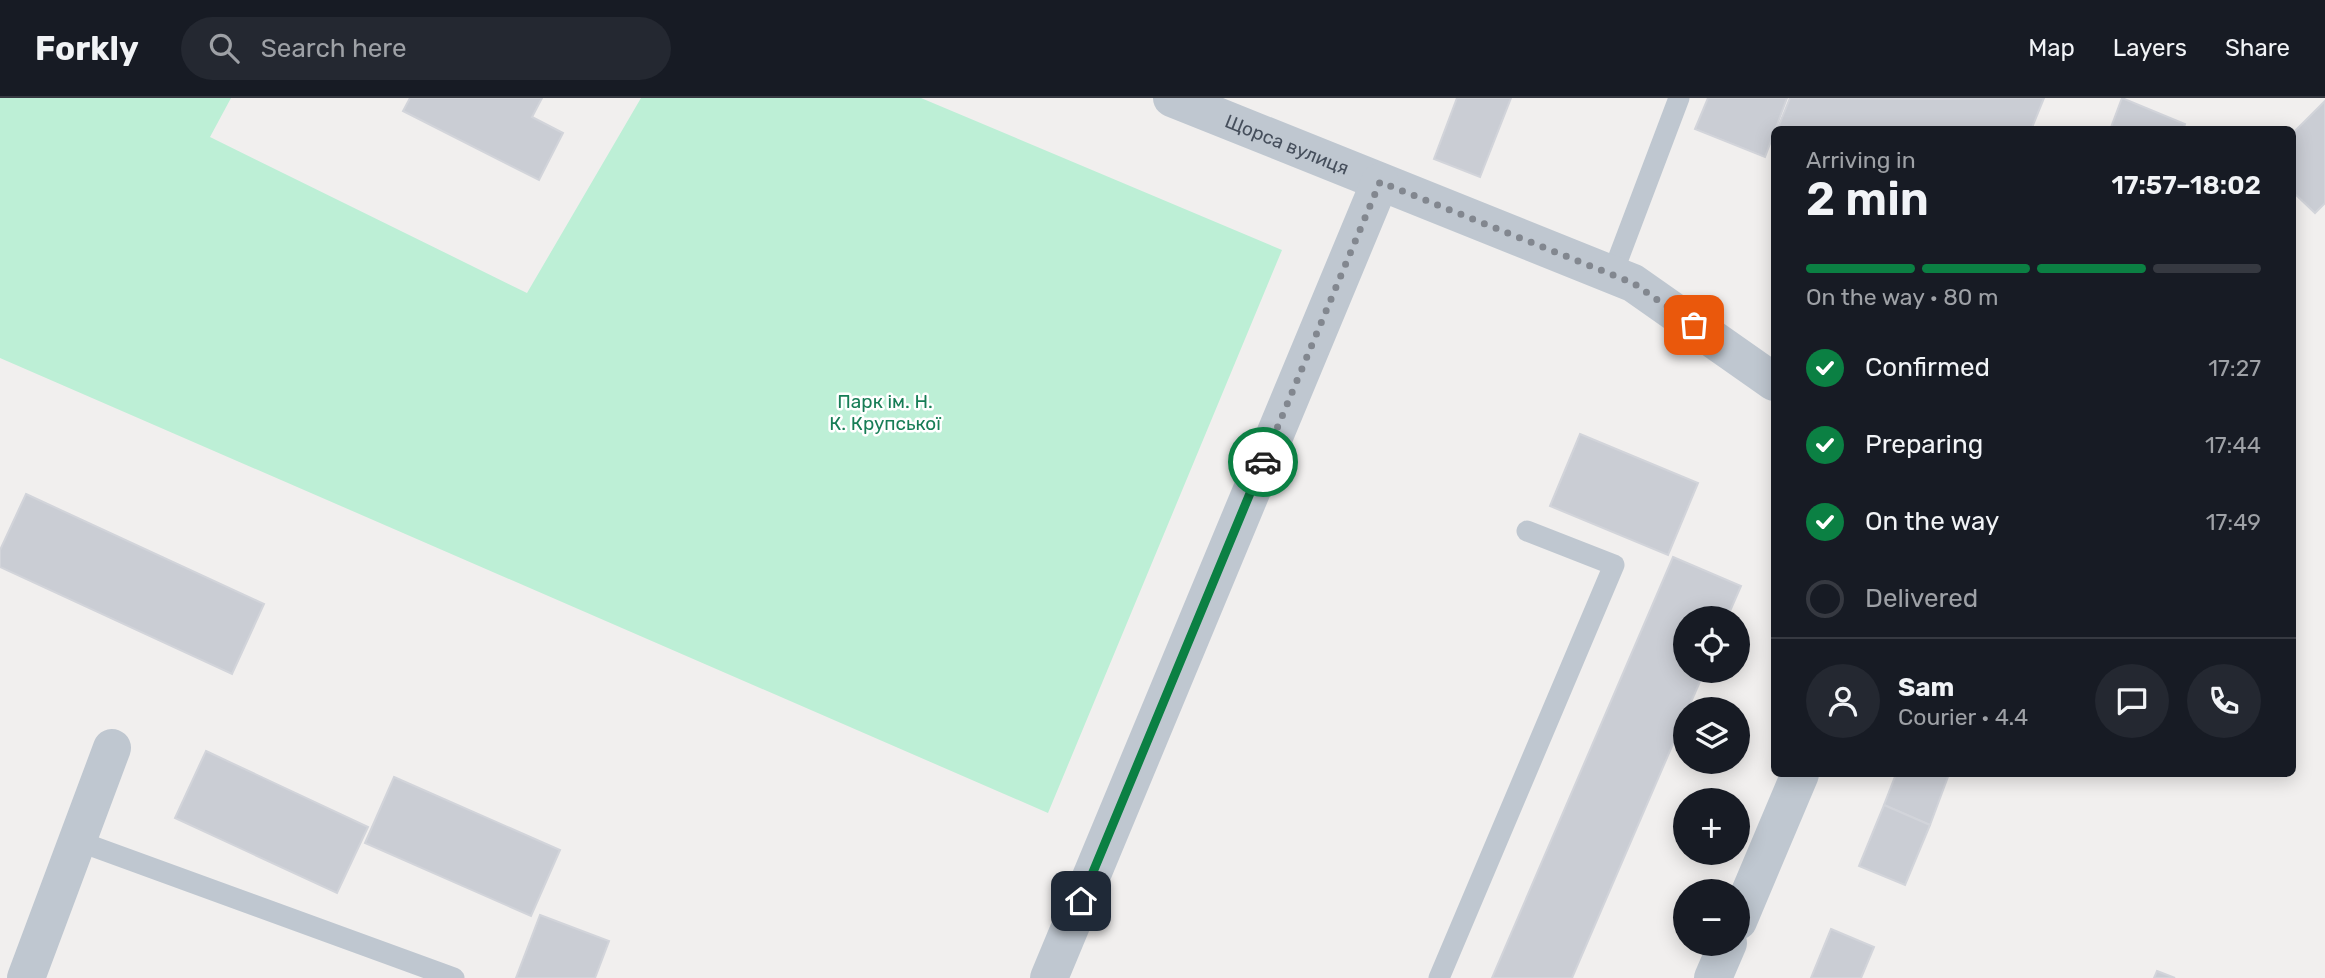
<!DOCTYPE html>
<meta charset="utf-8">
<style>
:root{--surface:#171b24;--page:#242831;--text:#f1f3f6;--muted:#9ea1a6;--line:#363941;--accent:#0b8043}
body{margin:0;font-family:Rubik,sans-serif;background:var(--page);color:var(--text);height:100vh;display:flex;flex-direction:column;font-size:26px;white-space:nowrap}
*{box-sizing:border-box;margin:0}
p{font-size:23px;color:var(--muted)}
.icon{flex:none;width:38px;height:38px;fill:none;stroke:currentColor;stroke-width:2;stroke-linecap:round;stroke-linejoin:round}
.map{position:relative;flex:1;overflow:hidden}
.side{position:absolute;left:1771px;top:28px;width:525px;height:651px;display:flex;flex-direction:column;background:var(--surface);border-radius:10px;box-shadow:0 4px 18px #0003}
.side>*{flex:none}
.fabs{position:absolute;left:1673px;top:508px;display:grid;gap:14px}
.fabs a{display:grid;place-items:center;width:77px;height:77px;border-radius:50%;background:var(--surface);box-shadow:0 4px 18px #0003;font-size:35px}
.pin{position:absolute;display:grid;place-items:center;width:60px;height:60px;color:#fff;margin:-30px;border-radius:14px;box-shadow:0 4px 10px #0006}
.courier{position:absolute;display:grid;place-items:center;width:70px;height:70px;margin:-35px;border:5px solid #0b8043;border-radius:50%;background:#fff;color:#222;box-shadow:0 2px 9px #0007}
.summary em{font-style:normal;font-weight:600}
.summary div{display:flex;flex-direction:column-reverse}
.summary{display:flex;align-items:center;justify-content:space-between;height:119px;padding:0 35px}
h1{font-size:46px;font-weight:600;line-height:52px}
.bar{display:grid;grid-template-columns:repeat(4,1fr);gap:10px 7px;align-content:center;height:84px;padding:0 35px}
.bar i{height:9px;border-radius:5px;background:var(--line)}
.bar .on{background:var(--accent)}
.bar p{grid-column:span 4}
.line{display:flex;align-items:center;gap:18px;padding:0 35px;border-top:2px solid var(--line)}
.line div{flex:1}
.round{display:grid;place-items:center;flex:none;width:74px;height:74px;border-radius:37px;background:var(--page)}
ol{padding:0 35px;list-style:none}
li{display:flex;align-items:center;gap:21px;height:77px}
li p{margin-inline-start:auto}
li .icon{padding:7px;border-radius:50%;background:var(--accent);color:#fff;stroke-width:4}
li:last-child{color:var(--muted)}
li i{width:38px;height:38px;border:4px solid var(--line);border-radius:50%}
header{display:flex;align-items:center;gap:42px;box-sizing:border-box;height:98px;padding:0 35px;background:var(--surface);border-bottom:2px solid var(--line)}
header strong{font-size:33px}
nav{display:flex;gap:38px;margin-inline-start:auto;font-size:24px}
.search{width:490px;height:63px;background:var(--page);display:flex;align-items:center;gap:18px;box-sizing:border-box;padding:0 24px;border-radius:38px;color:var(--muted);font-size:26px}
.map>svg:first-child{display:block}
</style>
<header>
<strong>Forkly</strong>
<div class="search"><svg class="icon" aria-label="search" viewBox="0 0 24 24"><circle cx="10" cy="10" r="6"/><path d="M15 15l6 6"/></svg>Search here</div>
<nav><a>Map</a><a>Layers</a><a>Share</a></nav>
</header>
<div class="map">
<svg width="2325" height="880" viewBox="0 0 2325 880">
<rect width="100%" height="100%" fill="#f1efee"/>
<!-- green -->
<path fill="#bdefd6" d="M0,0h231l-21,39 317,156 114,-195h280l361,152 -234,563 -1048,-455z"/>
<!-- building -->
<g fill="#cacdd4" stroke="#d2d4da" stroke-width="2">
<path d="M410,0h132l-10,19 31,16 -24,47 -136,-69z"/>
<path d="M1457,0h54l-31,79 -46,-18z"/>
<path d="M1708,0h79l-22,59 -70,-28z"/>
<path d="M1790,0l150,1 104,-1 -13,32h-254z"/>
<path d="M2122,0l63,26 -2,6h-73z"/>
<path d="M2325,3v102l-10,10 -23,-22v-57z"/>
<path d="M1580,336l118,49 -30,72 -118,-49z"/>
<path d="M26,396l238,110 -32,70 -232,-107v-17z"/>
<path d="M1673,459l68,29 -14,32h-42v52h20l-17,39h-3v7l-113,262h-80z"/>
<path d="M206,653l162,76 -31,66 -162,-75z"/>
<path d="M1896,676h53l-19,51 -46,-20z"/>
<path d="M394,679l166,73 -29,66 -166,-73z"/>
<path d="M1884,707l46,20 -25,60 -46,-19z"/>
<path d="M540,817l69,26 -14,37h-79z"/>
<path d="M1831,831l43,18 -13,31h-50z"/>
<path d="M2157,873l18,7h-21z"/>
</g>
<g fill="none" stroke-linecap="round" stroke-linejoin="round">
<!-- lane -->
<g stroke="#bfc7d0" stroke-width="21">
<path d="M1612,177l67,-177"/>
<path d="M78,743l376,137"/>
<path d="M1439,880l175,-413 -87,-34"/>
</g>
<!-- street -->
<g stroke="#bfc7d0" stroke-width="38">
<path id="s1" d="M1172,0l461,185 141,99"/>
<path d="M1738,823l62,-147"/>
<path d="M26,880l86,-230"/>
<path d="M1049,880l331,-796"/>
<path d="M1713,880l15,-35"/>
</g>
</g>
<g fill="none" stroke-linecap="round" stroke-linejoin="round">
<!-- done -->
<path stroke="#82878f" stroke-width="7" stroke-dasharray="0 12.6" d="M1263,364l117,-280 253,101 61,42"/>
<!-- route -->
<path stroke="#0b8043" stroke-width="9" d="M1081,803l182,-439"/>
</g>
<g text-anchor="middle" dominant-baseline="central" stroke-width="5" stroke-linejoin="round" paint-order="stroke">
<!-- street labels -->
<g font-size="19" fill="#464f5c" stroke="#fff">
<text stroke="none"><textPath href="#s1" startOffset="124">Щорса вулиця</textPath></text>
</g>
<!-- park labels -->
<g font-size="19" fill="#177d56" stroke="#fff">
<text x="885" y="303">Парк ім. Н.<tspan x="885" dy="22">К. Крупської</tspan></text>
</g>
</g>
</svg>
<div class="fabs">
<a><svg class="icon" aria-label="locate" viewBox="0 0 24 24"><circle cx="12" cy="12" r="6"/><path d="M12 2v4M12 18v4M2 12h4M18 12h4"/></svg></a>
<a><svg class="icon" aria-label="layers" viewBox="0 0 24 24"><path d="M12 4l9 5-9 5-9-5zM3 14l9 5 9-5"/></svg></a>
<a>+</a>
<a>−</a>
</div>
<div class="pin" style="left:1694px;top:227px;background:#ea580c"><svg class="icon" aria-label="bag" viewBox="0 0 24 24"><path d="M5 8h14l-1 12H6zM9 8a3 3 0 0 1 6 0"/></svg></div>
<div class="pin" style="left:1081px;top:803px;background:#1f2937"><svg class="icon" aria-label="home" viewBox="0 0 24 24"><path d="M3 11l9-7 9 7M6 9v11h12V9"/></svg></div>
<div class="courier" style="left:1263px;top:364px"><svg class="icon" aria-label="car" viewBox="0 0 24 24"><path d="M5 17H2v-5l4-1 3-4h7l3 4 3 1v5h-3M9 17h6M6 11h13"/><circle cx="7" cy="17" r="2"/><circle cx="17" cy="17" r="2"/></svg></div>
<section class="side">
<div class="summary"><div><h1>2 min</h1><p>Arriving in</p></div><em>17:57–18:02</em></div>
<div class="bar"><i class="on"></i><i class="on"></i><i class="on"></i><i></i><p>On the way · 80 m</p></div>
<ol>
<li><svg class="icon" aria-label="check" viewBox="0 0 24 24"><path d="M5 12l5 5 9-10"/></svg>Confirmed<p>17:27</p></li>
<li><svg class="icon" aria-label="check" viewBox="0 0 24 24"><path d="M5 12l5 5 9-10"/></svg>Preparing<p>17:44</p></li>
<li><svg class="icon" aria-label="check" viewBox="0 0 24 24"><path d="M5 12l5 5 9-10"/></svg>On the way<p>17:49</p></li>
<li><i></i>Delivered</li>
</ol>
<div class="line" style="height:126px"><a class="round"><svg class="icon" aria-label="person" viewBox="0 0 24 24"><circle cx="12" cy="8" r="4"/><path d="M4 21q1-7 8-7t8 7"/></svg></a><div><b>Sam</b><p>Courier · 4.4</p></div><a class="round"><svg class="icon" aria-label="chat" viewBox="0 0 24 24"><path d="M4 5h16v11H9l-5 4z"/></svg></a><a class="round"><svg class="icon" aria-label="phone" viewBox="0 0 24 24"><path d="M5 4h4l2 5-3 2q2 4 5 5l2-3 5 2v4C11 20 4 13 5 4z"/></svg></a></div>
</section>
</div>
